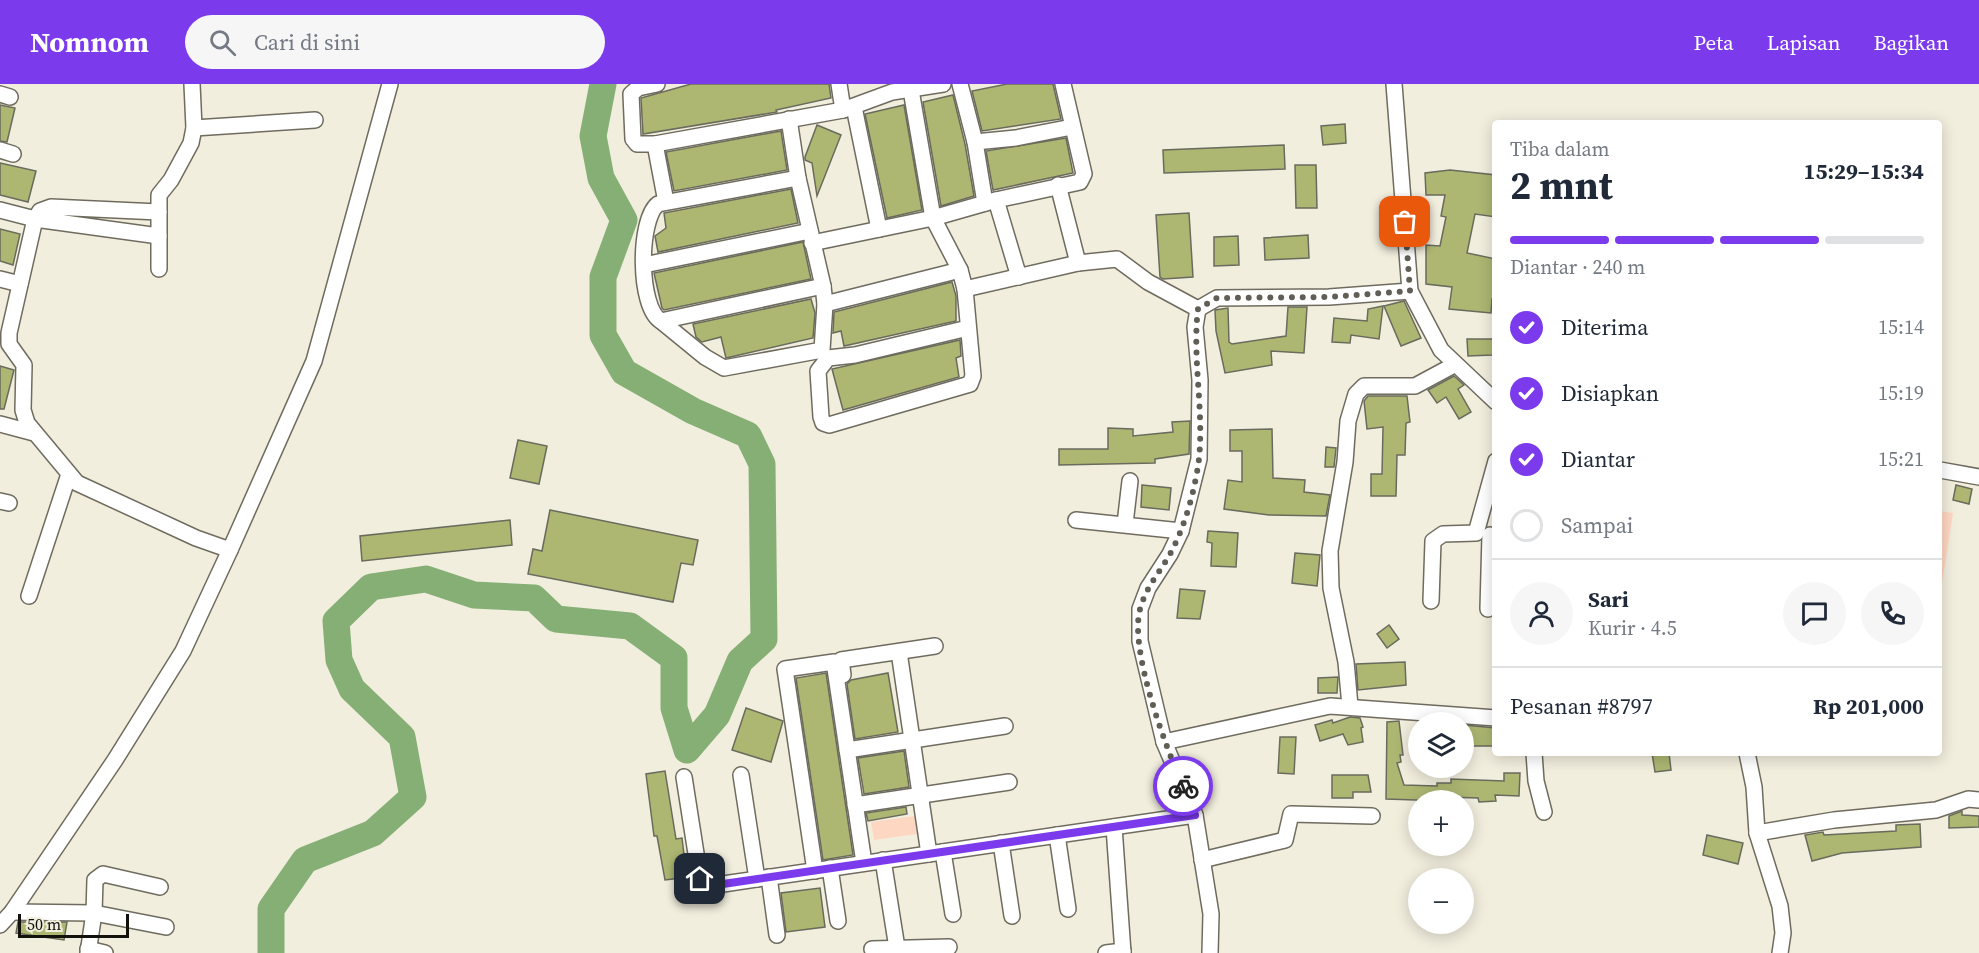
<!DOCTYPE html>
<html lang="id">
<meta charset="utf-8">
<style>
:root{--surface:#fff;--page:#f6f6f7;--text:#1f2937;--muted:#747a83;--line:#e0e1e3;--accent:#7c3aed}
body{margin:0;font-family:"Source Serif 4",serif;background:var(--page);color:var(--text);height:100vh;display:flex;flex-direction:column;font-size:22px;white-space:nowrap}
*{box-sizing:border-box;margin:0}
p{font-size:20px;color:var(--muted)}
.icon{flex:none;width:33px;height:33px;fill:none;stroke:currentColor;stroke-width:2;stroke-linecap:round;stroke-linejoin:round}
.map{position:relative;flex:1;overflow:hidden}
.side{position:absolute;left:1492px;top:36px;width:450px;height:636px;display:flex;flex-direction:column;background:var(--surface);border-radius:6px;box-shadow:0 3px 15px #0003}
.side>*{flex:none}
.controls{position:absolute;left:1408px;top:628px;display:grid;gap:12px}
.controls a{display:grid;place-items:center;width:66px;height:66px;border-radius:50%;background:var(--surface);box-shadow:0 3px 15px #0003;font-size:30px}
.scale{position:absolute;left:18px;bottom:15px;width:111px;box-sizing:border-box;padding-left:6px;border:3px solid #12110b;border-top:0;font-size:16px;line-height:21px;white-space:nowrap;color:#12110b;-webkit-text-stroke:4px #f2eede;paint-order:stroke}
.pin{position:absolute;display:grid;place-items:center;width:51px;height:51px;color:#fff;margin:-26px;border-radius:12px;box-shadow:0 3px 9px #0006}
.courier{position:absolute;display:grid;place-items:center;width:60px;height:60px;margin:-30px;border:4px solid #7c3aed;border-radius:50%;background:#fff;color:#222;box-shadow:0 2px 8px #0007}
.headline em{font-style:normal;font-weight:700}
.headline div{display:flex;flex-direction:column-reverse}
.headline{display:flex;align-items:center;justify-content:space-between;height:102px;padding:0 18px}
h1{font-size:39px;font-weight:700;line-height:45px}
.bar{display:grid;grid-template-columns:repeat(4,1fr);gap:9px 6px;align-content:center;height:72px;padding:0 18px}
.bar i{height:8px;border-radius:4px;background:var(--line)}
.bar .active{background:var(--accent)}
.bar p{grid-column:span 4}
.line{display:flex;align-items:center;gap:15px;padding:0 18px;border-top:2px solid var(--line)}
.line div{flex:1}
.round{display:grid;place-items:center;flex:none;width:63px;height:63px;border-radius:32px;background:var(--page)}
ol{padding:0 18px;list-style:none}
li{display:flex;align-items:center;gap:18px;height:66px}
li p{margin-inline-start:auto}
li .icon{padding:6px;border-radius:50%;background:var(--accent);color:#fff;stroke-width:4}
li:last-child{color:var(--muted)}
li i{width:33px;height:33px;border:3px solid var(--line);border-radius:50%}
header{display:flex;align-items:center;gap:36px;box-sizing:border-box;height:84px;padding:0 30px;background:var(--accent);color:#fff}
header strong{font-size:28px}
nav{display:flex;gap:33px;margin-inline-start:auto;font-size:21px}
.search{width:420px;height:54px;background:var(--page);display:flex;align-items:center;gap:15px;box-sizing:border-box;padding:0 21px;border-radius:33px;color:var(--muted);font-size:22px}
.map>svg:first-child{display:block}
</style>
<header>
<strong>Nomnom</strong>
<div class="search"><svg class="icon" aria-label="search" viewBox="0 0 24 24"><circle cx="10" cy="10" r="6"/><path d="M15 15l6 6"/></svg>Cari di sini</div>
<nav><a>Peta</a><a>Lapisan</a><a>Bagikan</a></nav>
</header>
<div class="map">
<svg width="1979" height="869" viewBox="0 0 1979 869">
<rect width="100%" height="100%" fill="#f2eede"/>
<!-- green -->
<g fill="#fed7c2">
<path d="M1940,427l13,2 -13,84z"/>
<path d="M915,732l2,18 -43,6 -3,-18z"/>
</g>
<g fill="none" stroke-linecap="round" stroke-linejoin="round">
<!-- river -->
<path stroke="#86af76" stroke-width="27" d="M271,869v-44l34,-49 68,-27 40,-36 -11,-60 -50,-48 -13,-29 -3,-39 35,-34 55,-8 48,16 60,3 22,21 74,7 44,32v50l13,42 30,-35 23,-54 24,-22 -2,-175 -14,-29 -55,-24 -69,-39 -21,-37v-58l21,-57 -23,-42 -8,-42 10,-52"/>
</g>
<!-- building -->
<g fill="#adb772" stroke="#696b5d" stroke-width="1.5">
<path d="M691,0h138l2,14 -55,12 1,2 -134,22 -2,-36z"/>
<path d="M1007,0h46l8,35 -79,12 -10,-40z"/>
<path d="M953,11l12,49 9,52 -33,10 -18,-104z"/>
<path d="M0,21l15,3 -8,34 -7,-1z"/>
<path d="M904,21l18,105 -35,8 -22,-104z"/>
<path d="M1345,40l1,19 -23,2 -2,-19z"/>
<path d="M817,41l24,10 -24,61 -5,-33 -7,-3v-3z"/>
<path d="M781,47l6,39 -113,21 -8,-39z"/>
<path d="M1066,54l7,35 -80,17 -7,-39z"/>
<path d="M1284,61l1,24 -121,4 -1,-23z"/>
<path d="M0,79l36,8 -8,31 -28,-7z"/>
<path d="M1295,81h21l1,43h-21z"/>
<path d="M1450,86l46,5v42l-21,-3 -8,39 29,6v41l-4,-1 -1,14 -42,-4 3,-22 -26,-3v-39l14,1 6,-29 -5,-1 4,-21h-19l-1,-22z"/>
<path d="M791,105l7,34 -140,29 -3,-16 11,-8 -2,-15z"/>
<path d="M1189,129l4,64 -30,2 -3,-2 -4,-62z"/>
<path d="M0,145l20,5 -7,31 -13,-4z"/>
<path d="M1308,151l1,23 -44,2 -1,-22z"/>
<path d="M1238,152l1,29 -25,1v-29z"/>
<path d="M803,158l8,37 -147,31 -2,-2 -8,-35z"/>
<path d="M952,198l4,14v25l-112,25 -3,-15 -8,2 1,-21z"/>
<path d="M811,215l4,14 -2,25 -87,20 -5,-21 -19,5 -6,-5 -3,-13z"/>
<path d="M1404,217l17,37 -20,8 -17,-40z"/>
<path d="M1383,222l-4,33 -28,-4 -1,8 -18,-1 2,-24 33,3 1,-12z"/>
<path d="M1288,223h19l-3,46 -33,-2 1,14 -47,8 -9,-42 -1,-21 13,-2 1,34 3,2 54,-8z"/>
<path d="M1467,255h26v16l-25,1z"/>
<path d="M960,256l1,16 -5,2 3,19 -116,33 -11,-41z"/>
<path d="M0,282l14,4 -10,39h-4z"/>
<path d="M1454,292l10,9 -6,4 13,23 -12,7 -13,-22 -9,6 -9,-13z"/>
<path d="M1368,312h39l3,26 -4,1 -1,32h-8l-1,41h-25v-22h11l1,-47 -16,2 -3,-28z"/>
<path d="M1190,337l-1,33 -34,5v4l-96,2v-16h49v-21l25,1v7l40,-4 -1,-10z"/>
<path d="M1272,345l1,49 32,2 -1,12 26,3 -4,21 -57,-1 -45,-6 4,-29 14,2v-31h-12v-21z"/>
<path d="M518,356l29,6 -8,38 -29,-6z"/>
<path d="M1326,363l10,1 -2,19h-9z"/>
<path d="M1142,401l29,3 -2,22 -28,-3z"/>
<path d="M1956,401l16,4 -3,15 -16,-4z"/>
<path d="M550,426l148,30 -5,25 -12,-2 -8,39 -145,-28 5,-25 9,2z"/>
<path d="M510,436l2,25 -150,16 -2,-25z"/>
<path d="M1208,447l30,2 -2,34 -25,-1 1,-23 -5,-1z"/>
<path d="M1295,469l25,2 -3,31 -25,-3z"/>
<path d="M1180,505l25,2 -5,28 -23,-1z"/>
<path d="M1389,541l10,14 -12,9 -10,-14z"/>
<path d="M1405,578l1,23 -48,5 -2,-26z"/>
<path d="M826,589l27,182 -30,5 -27,-182z"/>
<path d="M888,589l10,59 -43,7 -8,-55 4,-4z"/>
<path d="M1338,593l-1,16h-19v-15z"/>
<path d="M746,624l37,13 -12,41 -39,-12z"/>
<path d="M1350,633l10,1 3,9 -2,1 2,14 -15,3 -5,-11 -23,7 -5,-16 17,-5 1,3z"/>
<path d="M1399,637l4,34h-3l1,7 -4,1 7,22 33,1v-3h14v-4l53,2v-8h16l-1,23 -24,-1 1,6 -17,1 -1,-4 -33,-1v4l-59,-2 1,-77z"/>
<path d="M1464,641l32,3v18h-32z"/>
<path d="M1280,653h16l-2,37 -16,-1z"/>
<path d="M904,667l5,36 -45,7 -6,-36z"/>
<path d="M1652,669h17l2,17 -16,2z"/>
<path d="M665,687l11,68 6,-1 3,25 -6,1 2,14 -16,2 -8,-44h-3l-8,-62z"/>
<path d="M1332,691h36l3,17h-18v6h-21z"/>
<path d="M906,723l1,7 -39,7 -2,-8z"/>
<path d="M1962,727v4l17,1v11l-30,1v-12z"/>
<path d="M1920,740l1,23 -79,6 -30,8 -7,-26 18,-3 1,3 72,-4v-6z"/>
<path d="M1707,751l36,8 -5,21 -35,-9z"/>
<path d="M820,804l5,39 -39,5 -5,-39z"/>
<path d="M18,838h49l-3,18 -48,-7z"/>
</g>
<g fill="none" stroke-linecap="round" stroke-linejoin="round">
<defs>
<g id="minor">
<path d="M657,0l-19,4 -7,6 2,45 4,5h18l188,-34 49,-18 51,-8"/>
<path d="M839,0l4,26"/>
<path d="M960,0l15,58 10,61"/>
<path d="M1394,0l16,207 31,59 55,52"/>
<path d="M911,6l22,128 63,-18 84,-18 4,-8 -21,-90"/>
<path d="M0,10l10,3"/>
<path d="M854,23l25,122"/>
<path d="M194,44l121,-8"/>
<path d="M975,58l41,-4 56,-11"/>
<path d="M655,60l11,58"/>
<path d="M0,66l13,4"/>
<path d="M798,94l-140,26c-20,15 -20,104 3,117l162,-35"/>
<path d="M1058,101l20,78"/>
<path d="M996,116l23,77"/>
<path d="M0,126l35,9 -26,114v11l15,21 -1,45 4,13 50,60 119,55 34,12"/>
<path d="M159,128l-108,-5 -11,4 -5,8 124,17"/>
<path d="M812,159l121,-25 27,52 5,19"/>
<path d="M644,181l166,-34"/>
<path d="M159,185v-74l12,-15 20,-37 3,-15 -2,-44"/>
<path d="M0,195l20,5"/>
<path d="M825,220l135,-34"/>
<path d="M661,237l44,36 19,11 98,-18 3,-46 -2,-18 -25,-108 -9,-59"/>
<path d="M968,244l-113,27 -27,3 -10,13 3,46 2,6 6,2 141,-41 3,-8 -8,-87 113,-26 39,-4 31,23 50,27"/>
<path d="M0,340l34,9"/>
<path d="M1940,386l39,7"/>
<path d="M0,417l9,2"/>
<path d="M1076,436l105,11"/>
<path d="M1125,440l5,-43"/>
<path d="M29,512l40,-122"/>
<path d="M1431,517l2,-60 10,-7 33,-1 20,-72"/>
<path d="M1488,525l2,-74"/>
<path d="M899,568l30,202"/>
<path d="M843,591l-2,-15 94,-14"/>
<path d="M1350,622l-4,-44 -15,-74 -1,-37 15,-89 3,-41 8,-27 8,-8h51l39,-21"/>
<path d="M1164,658l166,-36 166,12"/>
<path d="M847,666l158,-24"/>
<path d="M1534,669l2,28 8,31"/>
<path d="M1747,669l7,34 3,46 23,73 3,27 -3,20"/>
<path d="M741,691l16,104"/>
<path d="M684,693l16,102 4,4 19,1 472,-69"/>
<path d="M855,721l154,-23"/>
<path d="M1114,743l9,126"/>
<path d="M1757,749l77,-13 102,-10 32,-11 11,1"/>
<path d="M1057,751l11,74"/>
<path d="M1001,759l11,73"/>
<path d="M943,768l10,62"/>
<path d="M883,776l14,88"/>
<path d="M1202,776l83,-20 6,-26 81,2"/>
<path d="M830,784l8,53"/>
<path d="M815,787l-30,-202 49,-7 30,201"/>
<path d="M769,793l8,58"/>
<path d="M12,828l82,1 72,14"/>
<path d="M0,841l12,-13 103,-152 68,-109 47,-101 84,-189 76,-277"/>
<path d="M88,865l17,4"/>
<path d="M872,865l77,-2"/>
<path d="M88,869l6,-40 1,-33 8,-6 57,13"/>
<path d="M1106,869l17,-2"/>
<path d="M1210,869l1,-39 -16,-99 -31,-73 -24,-101v-32l8,-21 22,-34 11,-23 18,-72 1,-79 -5,-53 3,-18 19,-11 112,-1 81,-6"/>
</g>
</defs>
<!-- minor casing -->
<use href="#minor" stroke="#6f6b5e" stroke-width="18"/>
<!-- minor -->
<use href="#minor" stroke="#fff" stroke-width="15"/>
</g>
<g fill="none" stroke-linecap="round" stroke-linejoin="round">
<!-- done -->
<path stroke="#605e55" stroke-width="6" stroke-dasharray="0 10.8" d="M1183,702c-17,-38 -56,-141 -42,-180 6,-20 19,-34 29,-52 15,-27 25,-64 29,-95 5,-50 -7,-101 -1,-150l19,-11 112,-1 81,-6 -5,-69"/>
<!-- route -->
<path stroke="#7c3aed" stroke-width="8" d="M700,795l4,4 19,1 472,-69 -12,-29"/>
</g>
</svg>
<div class="controls">
<a><svg class="icon" aria-label="layers" viewBox="0 0 24 24"><path d="M12 4l9 5-9 5-9-5zM3 14l9 5 9-5"/></svg></a>
<a>+</a>
<a>−</a>
</div>
<div class="scale">50 m</div>
<div class="pin" style="left:1405px;top:138px;background:#ea580c"><svg class="icon" aria-label="bag" viewBox="0 0 24 24"><path d="M5 8h14l-1 12H6zM9 8a3 3 0 0 1 6 0"/></svg></div>
<div class="pin" style="left:700px;top:795px;background:#1f2937"><svg class="icon" aria-label="home" viewBox="0 0 24 24"><path d="M3 11l9-7 9 7M6 9v11h12V9"/></svg></div>
<div class="courier" style="left:1183px;top:702px"><svg class="icon" aria-label="bike" viewBox="0 0 24 24"><circle cx="6" cy="16" r="4"/><circle cx="18" cy="16" r="4"/><path d="M6 16l4-8h5l3 8M10 8l3 8H6M13 5h3"/></svg></div>
<section class="side">
<div class="headline"><div><h1>2 mnt</h1><p>Tiba dalam</p></div><em>15:29–15:34</em></div>
<div class="bar"><i class="active"></i><i class="active"></i><i class="active"></i><i></i><p>Diantar · 240 m</p></div>
<ol>
<li><svg class="icon" aria-label="check" viewBox="0 0 24 24"><path d="M5 12l5 5 9-10"/></svg>Diterima<p>15:14</p></li>
<li><svg class="icon" aria-label="check" viewBox="0 0 24 24"><path d="M5 12l5 5 9-10"/></svg>Disiapkan<p>15:19</p></li>
<li><svg class="icon" aria-label="check" viewBox="0 0 24 24"><path d="M5 12l5 5 9-10"/></svg>Diantar<p>15:21</p></li>
<li><i></i>Sampai</li>
</ol>
<div class="line" style="height:108px"><a class="round"><svg class="icon" aria-label="person" viewBox="0 0 24 24"><circle cx="12" cy="8" r="4"/><path d="M4 21q1-7 8-7t8 7"/></svg></a><div><b>Sari</b><p>Kurir · 4.5</p></div><a class="round"><svg class="icon" aria-label="chat" viewBox="0 0 24 24"><path d="M4 5h16v11H9l-5 4z"/></svg></a><a class="round"><svg class="icon" aria-label="phone" viewBox="0 0 24 24"><path d="M5 4h4l2 5-3 2q2 4 5 5l2-3 5 2v4C11 20 4 13 5 4z"/></svg></a></div>
<div class="line" style="height:78px"><div>Pesanan #8797</div><b>Rp 201,000</b></div>
</section>
</div>
